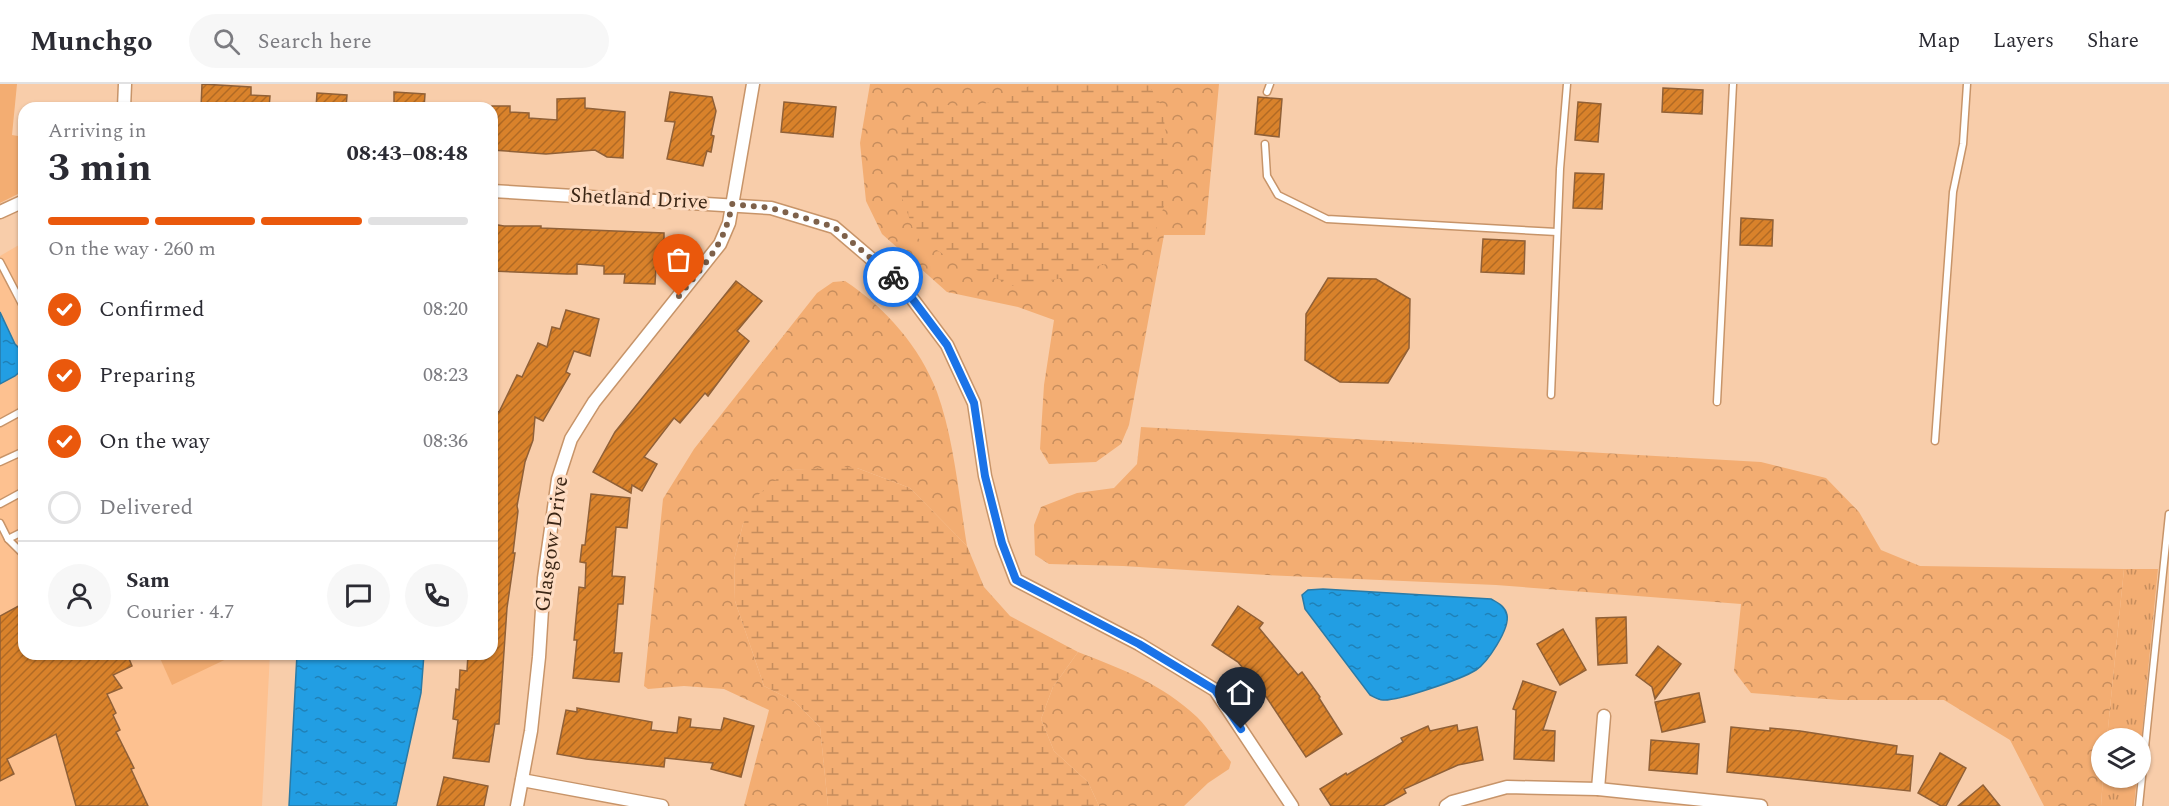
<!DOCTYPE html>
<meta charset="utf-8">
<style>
:root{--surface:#fff;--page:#f7f7f7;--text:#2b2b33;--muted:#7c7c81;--line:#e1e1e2;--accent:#ea580c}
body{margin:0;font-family:Spectral,serif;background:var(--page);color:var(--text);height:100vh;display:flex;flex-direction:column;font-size:22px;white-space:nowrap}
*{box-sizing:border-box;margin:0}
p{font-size:20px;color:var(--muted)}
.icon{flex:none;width:33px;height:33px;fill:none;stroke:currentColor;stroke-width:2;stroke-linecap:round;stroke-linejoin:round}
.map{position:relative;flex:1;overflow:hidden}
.panel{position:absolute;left:18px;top:18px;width:480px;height:558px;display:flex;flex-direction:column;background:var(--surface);border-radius:18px;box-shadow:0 2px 4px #0004}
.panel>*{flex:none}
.tools{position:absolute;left:2091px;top:644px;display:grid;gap:12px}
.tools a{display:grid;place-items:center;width:60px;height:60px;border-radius:50%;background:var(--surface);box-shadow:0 2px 4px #0004;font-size:30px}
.pin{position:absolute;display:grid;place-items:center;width:51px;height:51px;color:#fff;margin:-62px -26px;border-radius:50% 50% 50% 0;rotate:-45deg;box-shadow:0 0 6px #0007}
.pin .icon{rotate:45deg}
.courier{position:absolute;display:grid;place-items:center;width:60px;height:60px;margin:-30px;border:4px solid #1a73e8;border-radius:50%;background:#fff;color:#222;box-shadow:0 2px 8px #0007}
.overview em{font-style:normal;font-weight:700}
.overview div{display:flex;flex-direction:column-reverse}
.overview{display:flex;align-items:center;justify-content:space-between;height:102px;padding:0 30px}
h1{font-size:39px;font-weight:700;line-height:45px}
.bar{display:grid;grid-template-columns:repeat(4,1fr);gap:9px 6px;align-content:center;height:72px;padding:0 30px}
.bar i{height:8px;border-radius:4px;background:var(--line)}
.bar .selected{background:var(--accent)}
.bar p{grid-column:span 4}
.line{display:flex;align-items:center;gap:15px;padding:0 30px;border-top:2px solid var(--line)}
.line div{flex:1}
.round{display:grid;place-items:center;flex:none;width:63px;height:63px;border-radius:32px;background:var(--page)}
ol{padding:0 30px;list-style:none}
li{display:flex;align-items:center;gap:18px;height:66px}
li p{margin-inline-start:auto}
li .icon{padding:6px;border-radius:50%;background:var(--accent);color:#fff;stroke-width:4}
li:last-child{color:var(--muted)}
li i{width:33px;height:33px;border:3px solid var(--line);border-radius:50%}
header{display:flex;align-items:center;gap:36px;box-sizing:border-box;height:84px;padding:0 30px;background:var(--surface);border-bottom:2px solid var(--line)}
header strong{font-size:28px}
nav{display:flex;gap:33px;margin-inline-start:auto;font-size:21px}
.search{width:420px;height:54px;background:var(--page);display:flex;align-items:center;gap:15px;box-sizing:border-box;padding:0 21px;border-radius:33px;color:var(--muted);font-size:22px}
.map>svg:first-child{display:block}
</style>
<header>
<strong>Munchgo</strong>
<div class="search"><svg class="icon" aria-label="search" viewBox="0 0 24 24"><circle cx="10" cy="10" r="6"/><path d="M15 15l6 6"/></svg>Search here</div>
<nav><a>Map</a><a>Layers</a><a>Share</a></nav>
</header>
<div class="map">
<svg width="2169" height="722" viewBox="0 0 2169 722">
<defs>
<pattern id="grass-tufts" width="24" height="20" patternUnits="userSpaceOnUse" patternTransform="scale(1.5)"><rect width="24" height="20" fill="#f3ad72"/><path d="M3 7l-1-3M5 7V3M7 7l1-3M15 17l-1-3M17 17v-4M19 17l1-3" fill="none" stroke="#c68d5d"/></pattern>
<pattern id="forest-crowns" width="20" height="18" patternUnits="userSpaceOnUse" patternTransform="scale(1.5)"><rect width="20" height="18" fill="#f3ad72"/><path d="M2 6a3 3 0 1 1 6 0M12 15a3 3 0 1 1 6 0" fill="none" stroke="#c68d5d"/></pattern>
<pattern id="wetland-marsh" width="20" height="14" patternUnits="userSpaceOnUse" patternTransform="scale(1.5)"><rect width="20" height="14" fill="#f3ad72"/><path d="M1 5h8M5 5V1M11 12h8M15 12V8" fill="none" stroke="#c68d5d"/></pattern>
<pattern id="water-ripples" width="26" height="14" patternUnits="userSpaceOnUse" patternTransform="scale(1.5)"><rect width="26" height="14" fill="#229ee3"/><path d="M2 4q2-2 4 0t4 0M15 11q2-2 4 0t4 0" fill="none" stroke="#1f81b7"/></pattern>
<pattern id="building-hatch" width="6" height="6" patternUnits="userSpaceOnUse" patternTransform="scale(1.5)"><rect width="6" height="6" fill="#d9822b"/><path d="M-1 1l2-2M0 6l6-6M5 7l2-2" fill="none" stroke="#b16a24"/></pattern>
</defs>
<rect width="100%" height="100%" fill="#f8cdaa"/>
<!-- built -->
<path fill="#fdc190" d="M24,158v412h246l-8,152h-262v-550z"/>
<!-- grass -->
<g fill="url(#grass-tufts)">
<path d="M2124,485h34l-17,174 -1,-5h-33z"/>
<path d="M2103,693h34l-3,29h-33z"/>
</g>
<!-- forest -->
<g fill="url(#forest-crowns)">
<path d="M870,0h349l-14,151h-41l-35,190 -8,19 -25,18 -47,2 -9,-15 4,-64 10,-65 -36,-13 -71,-15 -65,-58 -16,-33 -6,-58z"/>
<path d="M845,197c40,26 75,66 92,111 17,47 22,105 30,154l-57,-58 -53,-20 -70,2 -44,54 -9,36 1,41 29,85 31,16 25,25 8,79h-84l25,-96 -45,-21 -40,-3 -36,3 -4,-3 19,-187 31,-50 123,-156 16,-11z"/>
<path d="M1141,343l620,35 65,16 33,34 22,38 39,16 204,3 -17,169h-5v39h1l-2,29h-57l-34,-66 -66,-40h-105l-88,-7 -17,-22 7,-67 -245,-19 -229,-10 -144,-9 -74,-2 -14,-9 -1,-30 7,-18 36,-14 37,-5 23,-24z"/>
<path d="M1078,568c44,17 84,32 119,65 13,13 23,31 34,45l-2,7 -21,14 -24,23h-85l-11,-24 -34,-31 -13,-32 12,-32z"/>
</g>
<!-- wetland -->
<g fill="url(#wetland-marsh)">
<path d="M1033,0h115l14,22 7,50 -3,44 -12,36 -22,22 -34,8 -44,14 -38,7 -65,-28 -35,-22 -17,-48 1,-64c34,-31 43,-15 81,-21 19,-3 36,-12 52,-20z"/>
<path d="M844,383l13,1 53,20 57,58 17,41 26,29 68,36 -25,35 -12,32 13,32 34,31 11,24h-271l-8,-79 -25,-25 -31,-16 -29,-85 -1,-41 9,-36 15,-29 29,-25z"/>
</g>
<!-- park -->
<g fill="#f3ad72">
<path d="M0,0h17l-5,51 12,2v54l-24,12z"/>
<path d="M164,570h73l-65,31 -13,-29z"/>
</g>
<!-- water -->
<g fill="url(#water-ripples)" stroke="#2a7aa6" stroke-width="1.5">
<path d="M0,228l15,32 9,9 -1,16 -8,7 -15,8z"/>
<path d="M1323,505l168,10c7,4 14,7 16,16 3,14 -20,48 -31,55 -14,9 -78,31 -93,30 -5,0 -9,-3 -13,-5l-65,-86 -3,-14 6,-5z"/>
<path d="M297,570h127l-3,39 -25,113h-107z"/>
</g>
<!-- building -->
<g fill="url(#building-hatch)" stroke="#906037" stroke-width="1.5">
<path d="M202,0l49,3v8l19,1 -1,12h-68z"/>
<path d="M1663,4l40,2 -1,24 -40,-2z"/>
<path d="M394,8l31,2 -1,14h-30z"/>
<path d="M670,8l42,5 4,14 -5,24 3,1 -3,16 -4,-1 -4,15 -36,-7 8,-37 -10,-1z"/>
<path d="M317,9l30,2 -1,13h-30z"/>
<path d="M1258,13l24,2 -3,38 -24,-3z"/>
<path d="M585,14v10l40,4 -2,46 -16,-1 -12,-7 -49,4 -54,-4v-44h18v6l19,1v5l28,2v-21z"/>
<path d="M784,18l52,5 -3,30 -52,-5z"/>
<path d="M1578,18l23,2 -3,38 -23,-2z"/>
<path d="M1575,89l29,1 -2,35 -29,-1z"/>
<path d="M1741,134l32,2 -1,26 -32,-1z"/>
<path d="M492,140l12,2h37v2l123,5v18h-7l-2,33 -31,-1 1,-9h-21v-8l-27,-2v10h-10l-75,-3z"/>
<path d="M1483,155l42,2 -1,33 -43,-2z"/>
<path d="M1328,194l48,1 34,20 -1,49 -21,35 -48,-1 -35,-22 1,-46z"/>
<path d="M736,197l26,20 -25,30 12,10 -41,55 -3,-3 -25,30 -6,-5 -30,39 13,7 -15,27 -10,-6 -1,8 -38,-21 22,-40z"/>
<path d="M566,226l33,9 -9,37 -16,-5 -8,21 4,2 -27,47 -8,-4 -2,23 -8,22 -8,44 1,5 -5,42h2l-8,55 -8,116h-4l-6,38 -36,-4 5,-38 -5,-1 3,-30 3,1 1,-20 7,1 1,-17h24v-244l7,2 18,-37 5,2 16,-34 9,4 5,-20 8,2z"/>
<path d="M591,410l39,4 -3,30 -11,-1 -4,49 13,1 -2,27h-5l-4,49h8l-3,29 -46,-4 4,-38h-3l5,-53 6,1 1,-25 -6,-1 2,-17h3z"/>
<path d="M24,519v51h103l5,12 -19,9 9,13 -15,6 9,19 -3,2 7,15 -4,2 18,36 -3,1 17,37h-72l-20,-72 -49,25 7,15 -14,7v-165z"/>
<path d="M1238,522l25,17 -4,5 39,47 4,-3 18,25 -1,1 23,36 -36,23 -39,-59 -29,-36 -26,-17z"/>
<path d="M1626,533l1,46 -29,2 -2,-47z"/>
<path d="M1563,545l23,41 -26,15 -23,-41z"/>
<path d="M1658,562l23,18 -26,35 -3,-12 -16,-12z"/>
<path d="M1523,597l33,11 -13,38 12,1 -1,30 -40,-2 2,-49 -3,-1z"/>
<path d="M1699,609l6,29 -43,10 -7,-30z"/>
<path d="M577,624l75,14 -1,8 26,3 2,-16 12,2 -1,8 31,3 3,-12 30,8 -13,51 -30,-8 2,-6 -48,-5 -1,9 -78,-8 -29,-5 9,-44 11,2z"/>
<path d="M1457,641l1,6 19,-4 6,33 -25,5 -54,24 2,4 -23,13h-52l-11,-17 26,-16 1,2 56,-33 -2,-4 27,-12 2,5z"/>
<path d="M1731,643l39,4v-3l30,3 97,15 -1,8 17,2 -3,35 -183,-19z"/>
<path d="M1651,656l48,4 -2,30 -48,-4z"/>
<path d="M1940,669l26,15 -20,38h-5l-23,-13z"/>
<path d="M444,693l44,9 -4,20h-47z"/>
<path d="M1983,701l17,21h-42z"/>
</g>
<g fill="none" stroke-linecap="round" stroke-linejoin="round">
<defs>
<g id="lane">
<path d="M1267,8l3,-8"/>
<path d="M1265,60l2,32 11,19 49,24 230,13"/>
<path d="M0,178l24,46"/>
<path d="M1551,311l9,-226 7,-85"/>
<path d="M1717,318l16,-318"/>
<path d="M0,339l24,-13"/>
<path d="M1935,357l18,-249 10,-48 4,-60"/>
<path d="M0,378l24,-11"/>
<path d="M0,420l24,-13"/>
<path d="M0,439l8,16 16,16"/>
<path d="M8,455l16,-8"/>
<path d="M2139,722l30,-292"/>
</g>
<g id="street">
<path d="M124,24l1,-24"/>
<path d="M492,107l279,17 63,19 68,58 45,60 27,58 11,73 17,67 14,37 123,64 76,46 77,116"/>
<path d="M0,128l24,-11"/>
<path d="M522,696l140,26"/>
<path d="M1598,705l6,-73"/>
<path d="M517,722l14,-75 8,-74 5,-79 14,-99 13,-40 23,-37 126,-158 9,-21 24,-139"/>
<path d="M1446,722l6,-4 55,-15 91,2 163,17"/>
</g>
</defs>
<!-- lane casing -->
<use href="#lane" stroke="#c79469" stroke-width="9"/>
<!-- street casing -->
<use href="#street" stroke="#c79469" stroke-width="15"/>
<!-- lane -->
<use href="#lane" stroke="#fff" stroke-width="6"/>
<!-- street -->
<use href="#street" stroke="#fff" stroke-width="12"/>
</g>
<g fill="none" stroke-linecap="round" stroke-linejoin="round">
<!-- done -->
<path stroke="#7e614a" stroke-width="6" stroke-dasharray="0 10.8" d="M679,212c25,-32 46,-50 53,-92l39,4 63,19 59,50"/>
<!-- route -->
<path stroke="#1a73e8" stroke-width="8" d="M893,193l9,8 45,60 27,58 11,73 17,67 14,37 123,64 76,46 26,39"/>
</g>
<g text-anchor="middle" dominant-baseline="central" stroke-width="6" stroke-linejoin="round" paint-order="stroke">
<!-- street labels -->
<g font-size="21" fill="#3c2716" stroke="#fedcc2">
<text transform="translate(639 115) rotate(3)">Shetland Drive</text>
<text transform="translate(552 460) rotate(-82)">Glasgow Drive</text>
</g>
</g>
</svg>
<div class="tools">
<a><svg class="icon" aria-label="layers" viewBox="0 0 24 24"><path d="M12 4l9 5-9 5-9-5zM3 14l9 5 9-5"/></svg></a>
</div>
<div class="pin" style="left:679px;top:212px;background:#ea580c"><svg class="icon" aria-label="bag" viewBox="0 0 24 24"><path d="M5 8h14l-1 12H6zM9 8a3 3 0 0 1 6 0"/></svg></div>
<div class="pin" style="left:1241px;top:645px;background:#1f2937"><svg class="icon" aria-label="home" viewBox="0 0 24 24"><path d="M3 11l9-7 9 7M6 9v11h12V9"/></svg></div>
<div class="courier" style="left:893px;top:193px"><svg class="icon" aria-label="bike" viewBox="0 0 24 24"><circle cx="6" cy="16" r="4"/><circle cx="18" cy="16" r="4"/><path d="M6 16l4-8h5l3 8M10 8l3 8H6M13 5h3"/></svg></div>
<section class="panel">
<div class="overview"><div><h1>3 min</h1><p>Arriving in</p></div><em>08:43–08:48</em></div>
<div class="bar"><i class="selected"></i><i class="selected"></i><i class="selected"></i><i></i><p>On the way · 260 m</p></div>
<ol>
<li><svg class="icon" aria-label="check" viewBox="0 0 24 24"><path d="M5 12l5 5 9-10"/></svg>Confirmed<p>08:20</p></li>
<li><svg class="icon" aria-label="check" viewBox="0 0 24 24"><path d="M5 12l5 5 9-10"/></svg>Preparing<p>08:23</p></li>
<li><svg class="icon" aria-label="check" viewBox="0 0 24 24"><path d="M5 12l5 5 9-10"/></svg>On the way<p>08:36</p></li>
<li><i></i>Delivered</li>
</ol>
<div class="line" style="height:108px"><a class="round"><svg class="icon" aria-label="person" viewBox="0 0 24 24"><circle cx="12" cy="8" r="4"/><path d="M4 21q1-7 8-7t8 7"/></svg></a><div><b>Sam</b><p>Courier · 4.7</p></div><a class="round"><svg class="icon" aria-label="chat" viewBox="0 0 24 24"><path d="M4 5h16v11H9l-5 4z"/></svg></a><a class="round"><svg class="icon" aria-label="phone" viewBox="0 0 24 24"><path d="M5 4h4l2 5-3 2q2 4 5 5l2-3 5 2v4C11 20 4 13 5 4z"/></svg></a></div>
</section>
</div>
